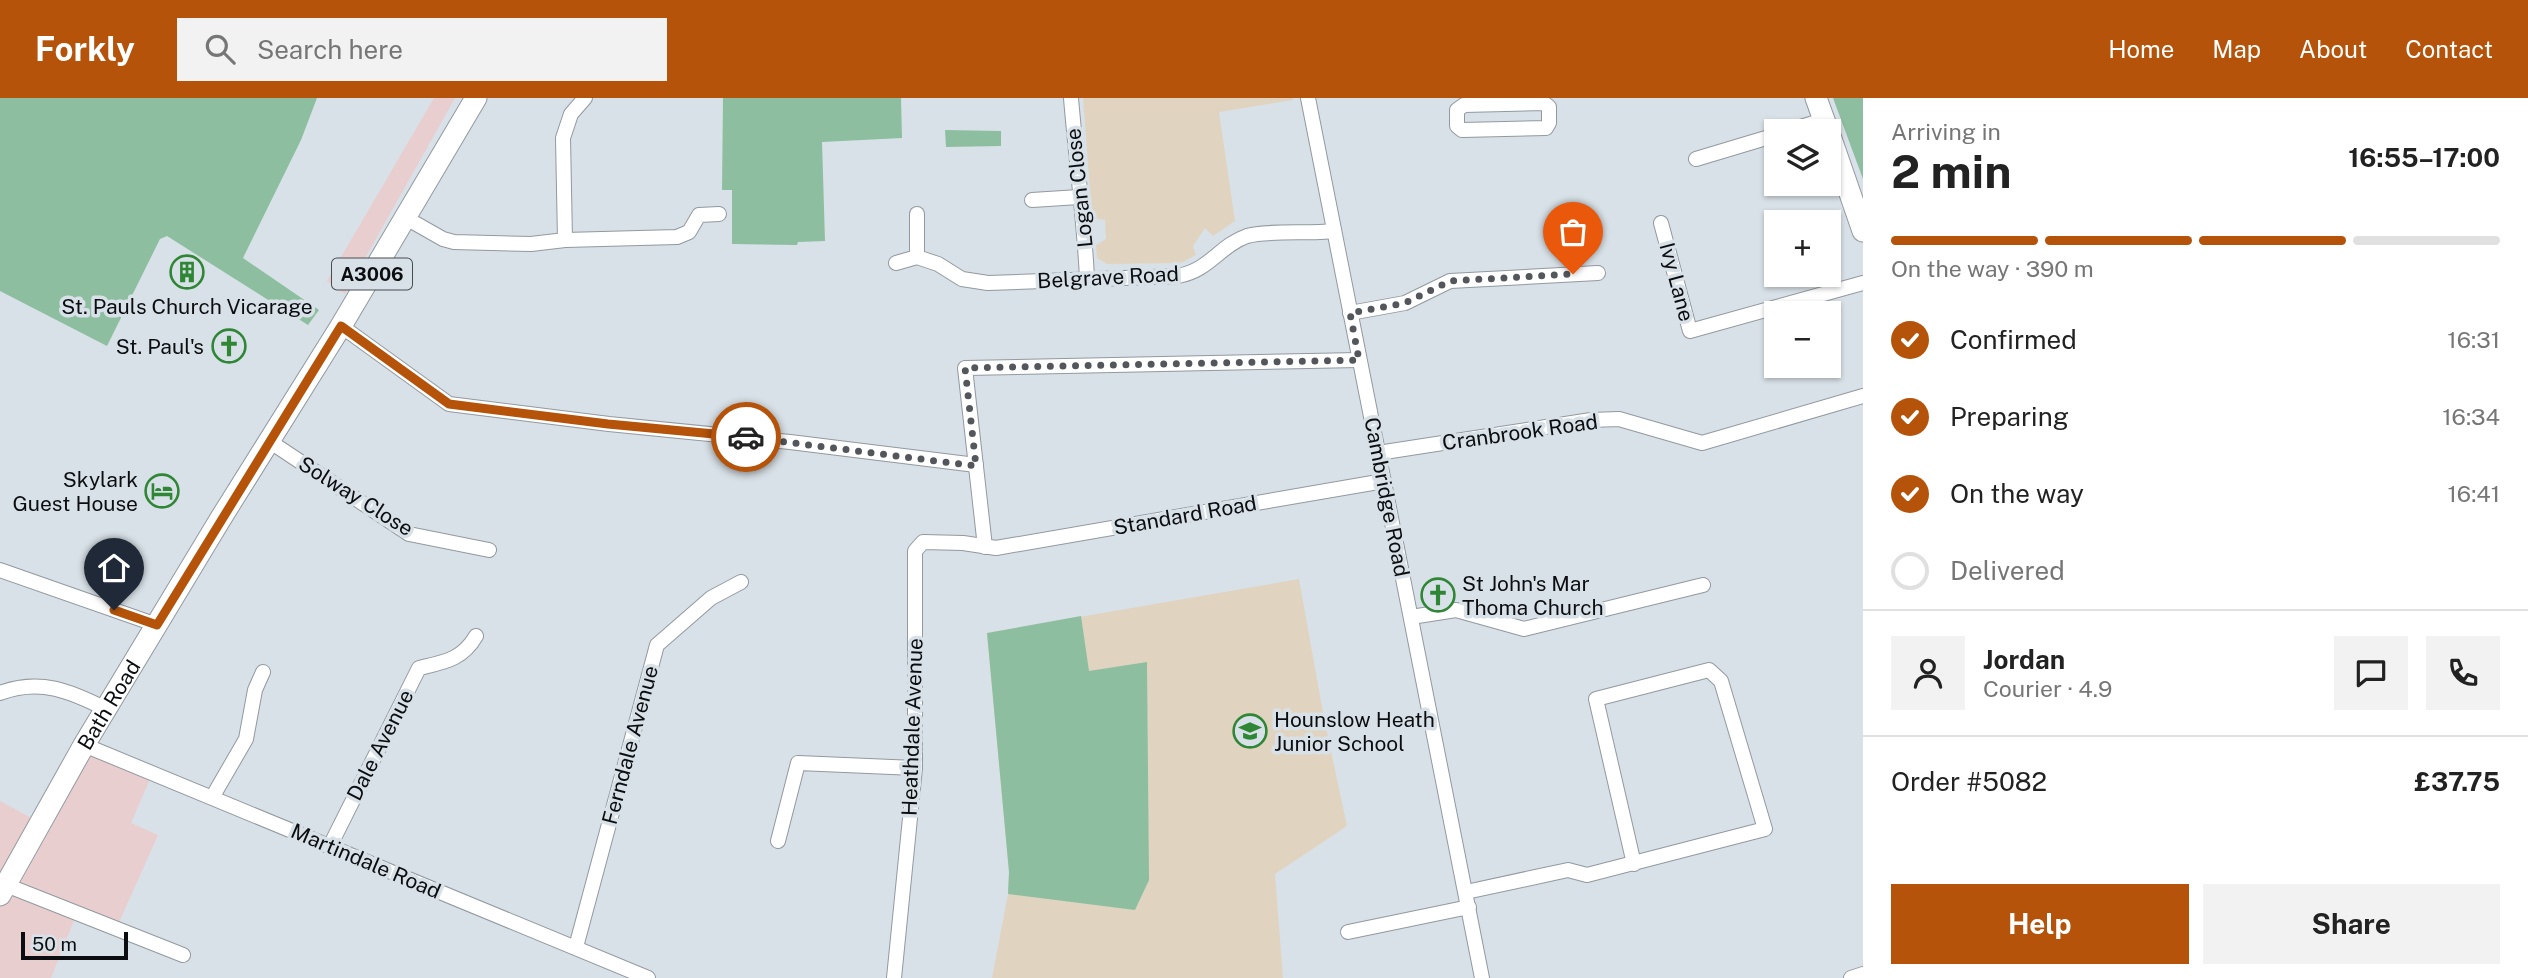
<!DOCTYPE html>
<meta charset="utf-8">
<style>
:root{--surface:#fff;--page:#f2f2f2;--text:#222;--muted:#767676;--line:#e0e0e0;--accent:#b45309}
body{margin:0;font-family:"Public Sans",sans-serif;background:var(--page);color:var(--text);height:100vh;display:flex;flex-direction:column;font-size:26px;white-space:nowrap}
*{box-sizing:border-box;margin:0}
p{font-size:23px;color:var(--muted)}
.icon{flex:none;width:38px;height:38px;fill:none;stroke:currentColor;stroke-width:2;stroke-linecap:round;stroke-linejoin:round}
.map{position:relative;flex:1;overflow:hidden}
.details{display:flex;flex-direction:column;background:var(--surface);width:665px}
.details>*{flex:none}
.buttons{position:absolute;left:1764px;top:21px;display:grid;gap:14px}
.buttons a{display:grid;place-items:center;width:77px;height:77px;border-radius:0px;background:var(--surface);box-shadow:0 2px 5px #0004;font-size:35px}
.scale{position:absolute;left:21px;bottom:18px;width:107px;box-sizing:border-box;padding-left:7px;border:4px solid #0b0d10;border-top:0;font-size:19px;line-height:24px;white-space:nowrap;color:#0b0d10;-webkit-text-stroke:5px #d8e1e7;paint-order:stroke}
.pin{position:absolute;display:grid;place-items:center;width:60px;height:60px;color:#fff;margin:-72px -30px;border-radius:50% 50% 50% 0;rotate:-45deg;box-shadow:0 0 7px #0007}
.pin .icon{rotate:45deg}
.courier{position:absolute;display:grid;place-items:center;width:70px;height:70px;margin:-35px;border:5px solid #b45309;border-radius:50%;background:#fff;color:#222;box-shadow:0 2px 9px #0007}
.summary em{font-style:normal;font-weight:700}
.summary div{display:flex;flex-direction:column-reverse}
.summary{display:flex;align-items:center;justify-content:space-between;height:119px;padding:0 28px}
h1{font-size:46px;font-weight:700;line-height:52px}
.bar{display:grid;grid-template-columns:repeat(4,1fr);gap:10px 7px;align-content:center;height:84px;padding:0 28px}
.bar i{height:9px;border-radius:5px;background:var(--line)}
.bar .active{background:var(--accent)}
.bar p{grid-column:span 4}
.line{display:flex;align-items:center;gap:18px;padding:0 28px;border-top:2px solid var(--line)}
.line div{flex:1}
.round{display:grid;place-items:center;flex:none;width:74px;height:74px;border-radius:0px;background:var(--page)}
ol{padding:0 28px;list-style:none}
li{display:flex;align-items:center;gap:21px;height:77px}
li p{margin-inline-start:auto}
li .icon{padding:7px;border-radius:50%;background:var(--accent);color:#fff;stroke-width:4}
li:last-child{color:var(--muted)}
li i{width:38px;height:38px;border:4px solid var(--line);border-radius:50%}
.button{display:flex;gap:14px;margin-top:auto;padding:14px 28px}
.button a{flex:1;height:80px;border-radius:0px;background:var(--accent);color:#fff;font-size:28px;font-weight:700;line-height:80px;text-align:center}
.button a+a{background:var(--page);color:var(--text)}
header{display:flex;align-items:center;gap:42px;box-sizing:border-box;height:98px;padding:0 35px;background:var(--accent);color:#fff}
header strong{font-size:33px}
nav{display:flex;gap:38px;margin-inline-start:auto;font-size:24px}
.search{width:490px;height:63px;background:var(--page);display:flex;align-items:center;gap:18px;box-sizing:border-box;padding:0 24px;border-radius:0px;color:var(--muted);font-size:26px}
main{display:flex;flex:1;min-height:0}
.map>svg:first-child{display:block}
</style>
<header>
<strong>Forkly</strong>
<div class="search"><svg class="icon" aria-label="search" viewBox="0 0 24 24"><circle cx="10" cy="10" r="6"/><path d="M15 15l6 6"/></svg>Search here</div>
<nav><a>Home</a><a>Map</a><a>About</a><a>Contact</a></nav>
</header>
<main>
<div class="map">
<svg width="1863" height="880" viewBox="0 0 1863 880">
<rect width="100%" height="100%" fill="#d8e1e7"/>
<!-- commercial -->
<g fill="#e9cecf">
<path d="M434,0h21l-110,196 -18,-13z"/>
<path d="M84,647l69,27 -22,51 27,12 -42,94 -39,-16 -26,65h-51v-177l41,22z"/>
</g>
<!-- education -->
<g fill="#e0d4c0">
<path d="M1083,0h210v2l-74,12 16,109 -22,15 -8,-8 -12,18 3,9 -15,8 -74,1 -10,-6 -1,-13 10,-6 -1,-19 -13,-2z"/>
<path d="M1299,481l25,139 23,108 -72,48 8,104h-291l16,-84 1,-22 -22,-239z"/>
</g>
<!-- green -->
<g fill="#8dbea0">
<path d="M0,0h317l-16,42 -58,118 76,52 -11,15 -141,-89 -7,3 -53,107 -107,-55z"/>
<path d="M723,0h178l1,40 -80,4 3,99 -27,1 -1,3 -65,-1v-54h-10z"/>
<path d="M1833,0h30v81z"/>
<path d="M945,32l56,1v15l-55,1z"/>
<path d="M1081,518l8,55 58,-9 2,218 -14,30 -127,-16 1,-22 -22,-239z"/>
</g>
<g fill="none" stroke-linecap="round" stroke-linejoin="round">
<defs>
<g id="minor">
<path d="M1071,0c5,60 13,120 16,180"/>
<path d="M1308,0l174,880"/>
<path d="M1544,5l5,4v16l-3,5 -84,2 -5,-4v-16l7,-5z"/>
<path d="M1787,33l37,-11"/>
<path d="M1696,61l80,-24"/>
<path d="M1032,102l47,-3"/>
<path d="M917,116v43"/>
<path d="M406,120l37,21 11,3 77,2 34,-4 112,-3 12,-5 10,-17 20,-1"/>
<path d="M1661,125l29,108 173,-48"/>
<path d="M565,142l-2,-102 8,-24 14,-16"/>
<path d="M896,165l21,-6 21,7 24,15 26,4 190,-7c32,-6 41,-30 69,-40 20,-6 63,-2 87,-5"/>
<path d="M1350,215l55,-10 45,-22 148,-8"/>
<path d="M341,228l108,78 160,20 181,18 186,23"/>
<path d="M269,343l140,93 80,16"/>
<path d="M1378,355l213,-33 28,-1 83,24 161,-47"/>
<path d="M985,449l-20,-179 394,-8"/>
<path d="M0,472l157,55"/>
<path d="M1411,519l45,-7 68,19 179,-44"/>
<path d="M0,595c40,-15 70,-2 106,16"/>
<path d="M84,647l564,233"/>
<path d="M213,698l33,-57 9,-49 8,-18"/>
<path d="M778,743l20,-78 117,5"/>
<path d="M330,748l89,-178c25,-6 43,-8 57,-32"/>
<path d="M6,787l177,70"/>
<path d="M1466,794l102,-22 19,5 178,-46 -44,-148 -12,-11 -113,29 38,165"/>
<path d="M1348,834l121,-25"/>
<path d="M576,849l81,-302 54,-47 30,-16"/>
<path d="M894,880l21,-210v-217l8,-9 40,1 33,5 388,-67"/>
<path d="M1851,880l12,-4"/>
</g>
<g id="primary">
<path d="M1816,0l12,33"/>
<path d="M1829,35l34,98"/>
<path id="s1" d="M0,797l84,-150 137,-227 120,-192 135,-228"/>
</g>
</defs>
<!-- minor casing -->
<use href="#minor" stroke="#9299a0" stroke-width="16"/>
<!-- primary casing -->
<use href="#primary" stroke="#9299a0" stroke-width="23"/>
<!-- minor -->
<use href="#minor" stroke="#fff" stroke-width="14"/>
<!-- primary -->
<use href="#primary" stroke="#fff" stroke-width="21"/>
</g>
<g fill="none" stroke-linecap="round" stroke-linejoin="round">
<!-- done -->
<path stroke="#53575b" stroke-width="7" stroke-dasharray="0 12.6" d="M746,339l230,29 -11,-98 394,-8 -9,-47 55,-10 45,-22 123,-7"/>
<!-- route -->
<path stroke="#b45309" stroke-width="9" d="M114,512l43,15 184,-299 108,78 159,20 138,13"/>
</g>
<!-- icons -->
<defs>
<symbol id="building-ring" viewBox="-11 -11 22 22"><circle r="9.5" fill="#d8e1e7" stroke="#2f8635" stroke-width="1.5"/><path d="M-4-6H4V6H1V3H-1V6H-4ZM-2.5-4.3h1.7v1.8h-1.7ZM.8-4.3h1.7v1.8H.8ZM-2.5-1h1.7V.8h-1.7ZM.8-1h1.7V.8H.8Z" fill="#2f8635"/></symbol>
<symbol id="church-ring" viewBox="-11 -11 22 22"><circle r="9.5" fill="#d8e1e7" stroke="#2f8635" stroke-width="1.5"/><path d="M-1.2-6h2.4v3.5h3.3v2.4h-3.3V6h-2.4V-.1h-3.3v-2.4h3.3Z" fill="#2f8635"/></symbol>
<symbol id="hotel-ring" viewBox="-11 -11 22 22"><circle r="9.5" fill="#d8e1e7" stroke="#2f8635" stroke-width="1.5"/><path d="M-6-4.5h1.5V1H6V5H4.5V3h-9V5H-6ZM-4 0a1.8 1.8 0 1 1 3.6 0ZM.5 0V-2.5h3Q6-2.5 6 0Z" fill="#2f8635"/></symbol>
<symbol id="school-ring" viewBox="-11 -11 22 22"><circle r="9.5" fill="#d8e1e7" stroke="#2f8635" stroke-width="1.5"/><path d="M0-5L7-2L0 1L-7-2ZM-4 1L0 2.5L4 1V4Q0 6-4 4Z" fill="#2f8635"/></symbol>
</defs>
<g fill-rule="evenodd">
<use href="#building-ring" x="168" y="155" width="38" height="38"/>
<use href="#church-ring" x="210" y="229" width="38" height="38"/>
<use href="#hotel-ring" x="143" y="374" width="38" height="38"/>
<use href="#church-ring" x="1419" y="478" width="38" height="38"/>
<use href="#school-ring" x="1231" y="614" width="38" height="38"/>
</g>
<g text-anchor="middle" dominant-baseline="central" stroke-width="7" stroke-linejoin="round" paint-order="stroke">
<!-- shield labels -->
<rect fill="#d8e1e7" stroke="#484d50" stroke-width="2" x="332" y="160.5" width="80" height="31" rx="5"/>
<g font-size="19" font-weight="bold" fill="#0b0d10">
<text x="372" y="176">A3006</text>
</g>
<!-- street labels -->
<g font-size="21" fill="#0b0d10" stroke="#d8e1e7">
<text transform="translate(1079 90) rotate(-96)">Logan Close</text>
<text transform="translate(1108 179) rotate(-3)">Belgrave Road</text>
<text transform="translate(1677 184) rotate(75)">Ivy Lane</text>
<text transform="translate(1520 334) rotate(-8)">Cranbrook Road</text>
<text transform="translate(356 398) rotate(32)">Solway Close</text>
<text transform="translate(1387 399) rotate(79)">Cambridge Road</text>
<text transform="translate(1185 417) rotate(-10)">Standard Road</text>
<text stroke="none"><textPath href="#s1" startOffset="219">Bath Road</textPath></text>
<text transform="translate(912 629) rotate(-88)">Heathdale Avenue</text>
<text transform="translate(380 647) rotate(-63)">Dale Avenue</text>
<text transform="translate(630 647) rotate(-75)">Ferndale Avenue</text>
<text transform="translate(366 763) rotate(23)">Martindale Road</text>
</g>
<!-- poi labels -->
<g font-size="21" fill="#0b0d10" stroke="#d8e1e7" text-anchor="end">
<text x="187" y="208" text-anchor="middle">St. Pauls Church Vicarage</text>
<text x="204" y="248">St. Paul's</text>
<text x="138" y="381">Skylark<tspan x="138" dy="24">Guest House</tspan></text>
<text x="1462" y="485" text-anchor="start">St John's Mar<tspan x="1462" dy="24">Thoma Church</tspan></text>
<text x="1274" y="621" text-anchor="start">Hounslow Heath<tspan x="1274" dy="24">Junior School</tspan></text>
</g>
</g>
</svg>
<div class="buttons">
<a><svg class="icon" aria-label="layers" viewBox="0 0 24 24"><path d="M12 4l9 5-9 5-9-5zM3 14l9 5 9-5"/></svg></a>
<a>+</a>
<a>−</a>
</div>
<div class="scale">50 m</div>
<div class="pin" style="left:1573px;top:176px;background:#ea580c"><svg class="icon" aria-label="bag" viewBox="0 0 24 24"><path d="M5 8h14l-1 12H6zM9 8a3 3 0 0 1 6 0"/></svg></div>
<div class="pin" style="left:114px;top:512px;background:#1f2937"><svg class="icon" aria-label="home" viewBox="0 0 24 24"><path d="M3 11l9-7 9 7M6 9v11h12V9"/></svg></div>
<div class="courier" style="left:746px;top:339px"><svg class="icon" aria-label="car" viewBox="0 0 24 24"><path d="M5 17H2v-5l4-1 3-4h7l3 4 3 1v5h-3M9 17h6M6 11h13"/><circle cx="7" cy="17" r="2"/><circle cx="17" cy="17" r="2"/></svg></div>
</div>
<section class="details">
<div class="summary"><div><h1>2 min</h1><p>Arriving in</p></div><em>16:55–17:00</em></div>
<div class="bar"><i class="active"></i><i class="active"></i><i class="active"></i><i></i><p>On the way · 390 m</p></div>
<ol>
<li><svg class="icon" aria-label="check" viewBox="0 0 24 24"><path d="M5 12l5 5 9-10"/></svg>Confirmed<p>16:31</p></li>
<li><svg class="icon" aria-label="check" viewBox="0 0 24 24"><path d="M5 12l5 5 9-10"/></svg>Preparing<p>16:34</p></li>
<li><svg class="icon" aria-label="check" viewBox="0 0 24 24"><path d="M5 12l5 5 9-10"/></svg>On the way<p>16:41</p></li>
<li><i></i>Delivered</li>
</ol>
<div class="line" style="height:126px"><a class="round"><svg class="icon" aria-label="person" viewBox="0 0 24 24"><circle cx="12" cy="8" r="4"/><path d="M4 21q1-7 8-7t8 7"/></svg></a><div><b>Jordan</b><p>Courier · 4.9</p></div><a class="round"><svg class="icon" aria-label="chat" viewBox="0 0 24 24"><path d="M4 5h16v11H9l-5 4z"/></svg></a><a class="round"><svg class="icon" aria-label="phone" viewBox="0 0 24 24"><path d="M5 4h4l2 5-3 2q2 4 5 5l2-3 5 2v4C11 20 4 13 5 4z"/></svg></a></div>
<div class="line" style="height:91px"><div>Order #5082</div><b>£37.75</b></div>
<div class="button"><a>Help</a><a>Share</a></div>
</section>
</main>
